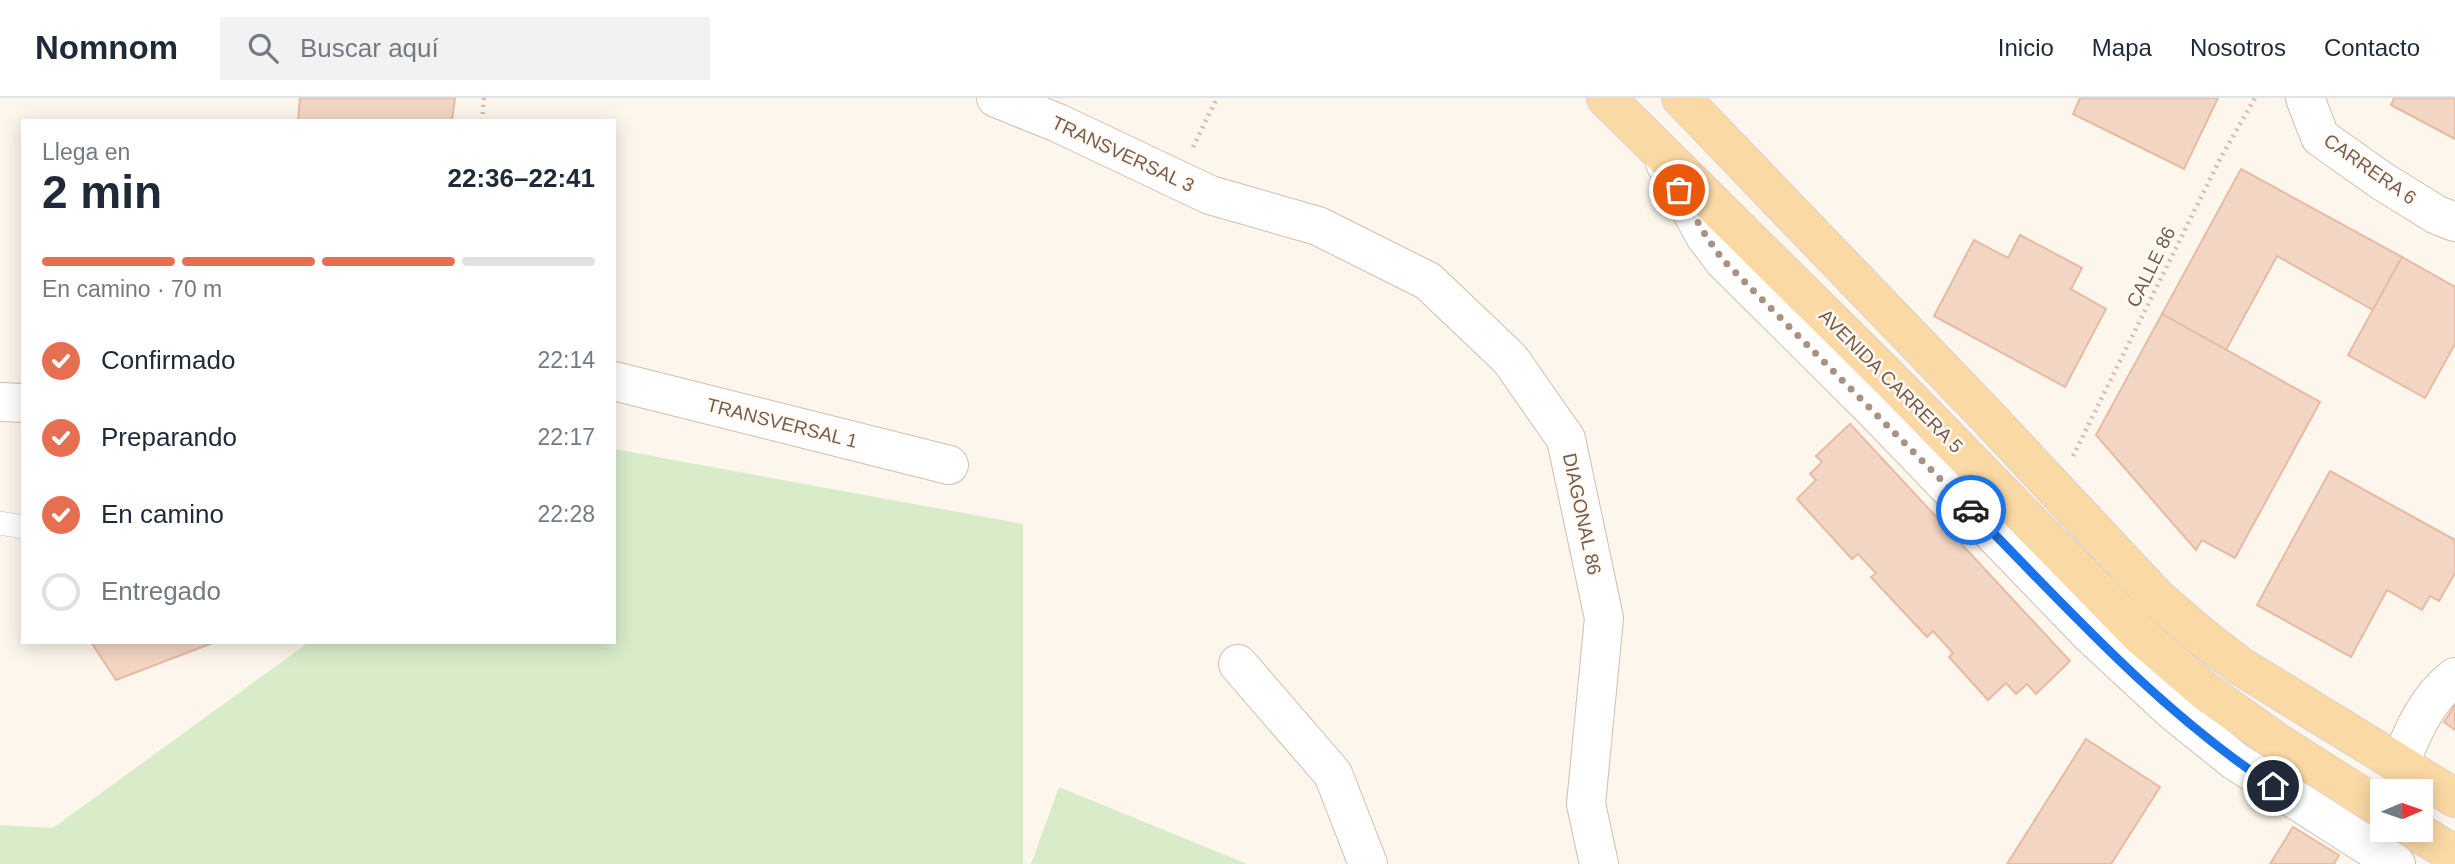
<!DOCTYPE html>
<html lang="es">
<meta charset="utf-8">
<style>
:root{--surface:#fff;--page:#f2f2f3;--text:#1f2937;--muted:#747a83;--line:#e0e1e3;--accent:#e76f51}
body{margin:0;font-family:Helvetica,sans-serif;background:var(--page);color:var(--text);height:100vh;display:flex;flex-direction:column;font-size:26px;white-space:nowrap}
*{box-sizing:border-box;margin:0}
p{font-size:23px;color:var(--muted)}
.icon{flex:none;width:38px;height:38px;fill:none;stroke:currentColor;stroke-width:2;stroke-linecap:round;stroke-linejoin:round}
.map{position:relative;flex:1;overflow:hidden}
.panel{position:absolute;left:21px;top:21px;width:595px;height:525px;display:flex;flex-direction:column;background:var(--surface);border-radius:0px;box-shadow:0 4px 18px #0003}
.panel>*{flex:none}
.needle{width:46px;rotate:88deg}
.controls{position:absolute;left:2370px;top:681px;display:grid;gap:14px}
.controls a{display:grid;place-items:center;width:63px;height:63px;border-radius:0px;background:var(--surface);box-shadow:0 4px 18px #0003;font-size:35px}
.pin{position:absolute;display:grid;place-items:center;width:60px;height:60px;color:#fff;margin:-30px;border:4px solid #fff;border-radius:50%;box-shadow:0 2px 7px #0007}
.courier{position:absolute;display:grid;place-items:center;width:70px;height:70px;margin:-35px;border:5px solid #1a73e8;border-radius:50%;background:#fff;color:#222;box-shadow:0 2px 9px #0007}
.overview em{font-style:normal;font-weight:700}
.overview div{display:flex;flex-direction:column-reverse}
.overview{display:flex;align-items:center;justify-content:space-between;height:119px;padding:0 21px}
h1{font-size:46px;font-weight:700;line-height:52px}
.bar{display:grid;grid-template-columns:repeat(4,1fr);gap:10px 7px;align-content:center;height:84px;padding:0 21px}
.bar i{height:9px;border-radius:5px;background:var(--line)}
.bar .on{background:var(--accent)}
.bar p{grid-column:span 4}
ol{padding:0 21px;list-style:none}
li{display:flex;align-items:center;gap:21px;height:77px}
li p{margin-inline-start:auto}
li .icon{padding:7px;border-radius:50%;background:var(--accent);color:#fff;stroke-width:4}
li:last-child{color:var(--muted)}
li i{width:38px;height:38px;border:4px solid var(--line);border-radius:50%}
header{display:flex;align-items:center;gap:42px;box-sizing:border-box;height:98px;padding:0 35px;background:var(--surface);border-bottom:2px solid var(--line)}
header strong{font-size:33px}
nav{display:flex;gap:38px;margin-inline-start:auto;font-size:24px}
.search{width:490px;height:63px;background:var(--page);display:flex;align-items:center;gap:18px;box-sizing:border-box;padding:0 24px;border-radius:0px;color:var(--muted);font-size:26px}
.map>svg:first-child{display:block}
</style>
<header>
<strong>Nomnom</strong>
<div class="search"><svg class="icon" aria-label="search" viewBox="0 0 24 24"><circle cx="10" cy="10" r="6"/><path d="M15 15l6 6"/></svg>Buscar aquí</div>
<nav><a>Inicio</a><a>Mapa</a><a>Nosotros</a><a>Contacto</a></nav>
</header>
<div class="map">
<svg width="2455" height="766" viewBox="0 0 2455 766">
<rect width="100%" height="100%" fill="#fdf6ec"/>
<!-- green -->
<g fill="#d8ecc9">
<path d="M614,351l409,75v340h-1023v-39l53,3 256,-186h305z"/>
<path d="M1059,689l188,77h-216z"/>
</g>
<!-- building -->
<g fill="#f3d5c3" stroke="#e6bba3" stroke-width="2">
<path d="M300,0h155l-3,23h-154z"/>
<path d="M2080,0h138l-34,71 -111,-55z"/>
<path d="M2394,0h61v41l-64,-34z"/>
<path d="M2241,71l161,88 -29,53 -96,-54 -51,94 -64,-36z"/>
<path d="M2020,137l62,33 -11,21 35,20 -41,78 -131,-71 40,-76 34,18z"/>
<path d="M2402,159l53,30v57l-30,54 -77,-43z"/>
<path d="M2162,216l158,88 -85,156 -33,-18 -6,10 -100,-115z"/>
<path d="M1850,326l220,237 -34,33 -9,-10 -11,10 -10,-11 -18,17 -39,-43 4,-4 -20,-22 -6,6 -56,-60 5,-4 -18,-19 -6,5 -55,-60 19,-19 -6,-6 12,-12 -6,-6z"/>
<path d="M2330,373l125,69v33l-16,28 -9,-5 -8,14 -35,-20 -36,67 -94,-52z"/>
<path d="M91,544h124l-99,38z"/>
<path d="M2455,607v25l-11,-8z"/>
<path d="M2086,641l74,48 -49,77h-104z"/>
<path d="M2293,729l46,28 -5,9h-64z"/>
</g>
<g fill="none" stroke-linecap="round" stroke-linejoin="round">
<defs>
<path id="lane" d="M0,425l23,4"/>
<g id="street">
<path d="M996,0l62,25 152,72 108,31 110,55 82,78 56,80 38,179 -18,186 13,60"/>
<path d="M2305,0l15,39 62,44 55,34 18,7"/>
<path d="M1665,65l40,73 18,24 149,148 218,226 84,78 61,49 161,103"/>
<path d="M614,283l335,84"/>
<path d="M0,304l23,1"/>
<path d="M1238,566l95,110 35,90"/>
<path d="M2400,667c12,-33 27,-67 55,-88"/>
</g>
<g id="primary">
<path d="M1606,0l284,281 249,255 66,57 73,52 104,66"/>
<path d="M1681,0l305,317 172,184 42,36 40,31 215,132"/>
<path d="M2414,732l41,25"/>
</g>
</defs>
<!-- lane casing -->
<use href="#lane" stroke="#d1beb0" stroke-width="24"/>
<!-- street casing -->
<use href="#street" stroke="#d1beb0" stroke-width="40"/>
<!-- primary casing -->
<use href="#primary" stroke="#dad1cd" stroke-width="40"/>
<!-- path -->
<g stroke="#d9b8a5" stroke-width="4.5" stroke-dasharray="2 5" stroke-linecap="butt">
<path d="M482,23l2,-23"/>
<path d="M1193,49l24,-49"/>
<path d="M2073,358l147,-297 35,-61"/>
</g>
<!-- lane -->
<use href="#lane" stroke="#fff" stroke-width="23"/>
<!-- street -->
<use href="#street" stroke="#fff" stroke-width="38"/>
<!-- primary -->
<use href="#primary" stroke="#fbd9a5" stroke-width="38"/>
</g>
<g fill="none" stroke-linecap="round" stroke-linejoin="round">
<!-- done -->
<path stroke="#a89285" stroke-width="7" stroke-dasharray="0 12.6" d="M1679,92l27,46 17,24 248,250"/>
<!-- route -->
<path stroke="#1a73e8" stroke-width="9" d="M1971,412c96,98 187,200 302,276"/>
</g>
<g text-anchor="middle" dominant-baseline="central" stroke-width="5" stroke-linejoin="round" paint-order="stroke">
<!-- street labels -->
<g font-size="19" fill="#7a5c4d" stroke="#fffaf3">
<text transform="translate(1123 56) rotate(25)">TRANSVERSAL 3</text>
<text transform="translate(2370 71) rotate(35)">CARRERA 6</text>
<text transform="translate(2151 169) rotate(-64)">CALLE 86</text>
<text transform="translate(1891 283) rotate(45)">AVENIDA CARRERA 5</text>
<text transform="translate(782 325) rotate(14)">TRANSVERSAL 1</text>
<text transform="translate(1582 416) rotate(78)">DIAGONAL 86</text>
</g>
</g>
</svg>
<div class="controls">
<a><svg class="needle" viewBox="-14 -14 28 28"><path d="M0-13l5 13h-10z" fill="#e53935"/><path d="M0 13l5-13h-10z" fill="#747a83"/></svg></a>
</div>
<div class="pin" style="left:1679px;top:92px;background:#ea580c"><svg class="icon" aria-label="bag" viewBox="0 0 24 24"><path d="M5 8h14l-1 12H6zM9 8a3 3 0 0 1 6 0"/></svg></div>
<div class="pin" style="left:2273px;top:688px;background:#1f2937"><svg class="icon" aria-label="home" viewBox="0 0 24 24"><path d="M3 11l9-7 9 7M6 9v11h12V9"/></svg></div>
<div class="courier" style="left:1971px;top:412px"><svg class="icon" aria-label="car" viewBox="0 0 24 24"><path d="M5 17H2v-5l4-1 3-4h7l3 4 3 1v5h-3M9 17h6M6 11h13"/><circle cx="7" cy="17" r="2"/><circle cx="17" cy="17" r="2"/></svg></div>
<section class="panel">
<div class="overview"><div><h1>2 min</h1><p>Llega en</p></div><em>22:36–22:41</em></div>
<div class="bar"><i class="on"></i><i class="on"></i><i class="on"></i><i></i><p>En camino · 70 m</p></div>
<ol>
<li><svg class="icon" aria-label="check" viewBox="0 0 24 24"><path d="M5 12l5 5 9-10"/></svg>Confirmado<p>22:14</p></li>
<li><svg class="icon" aria-label="check" viewBox="0 0 24 24"><path d="M5 12l5 5 9-10"/></svg>Preparando<p>22:17</p></li>
<li><svg class="icon" aria-label="check" viewBox="0 0 24 24"><path d="M5 12l5 5 9-10"/></svg>En camino<p>22:28</p></li>
<li><i></i>Entregado</li>
</ol>
</section>
</div>
